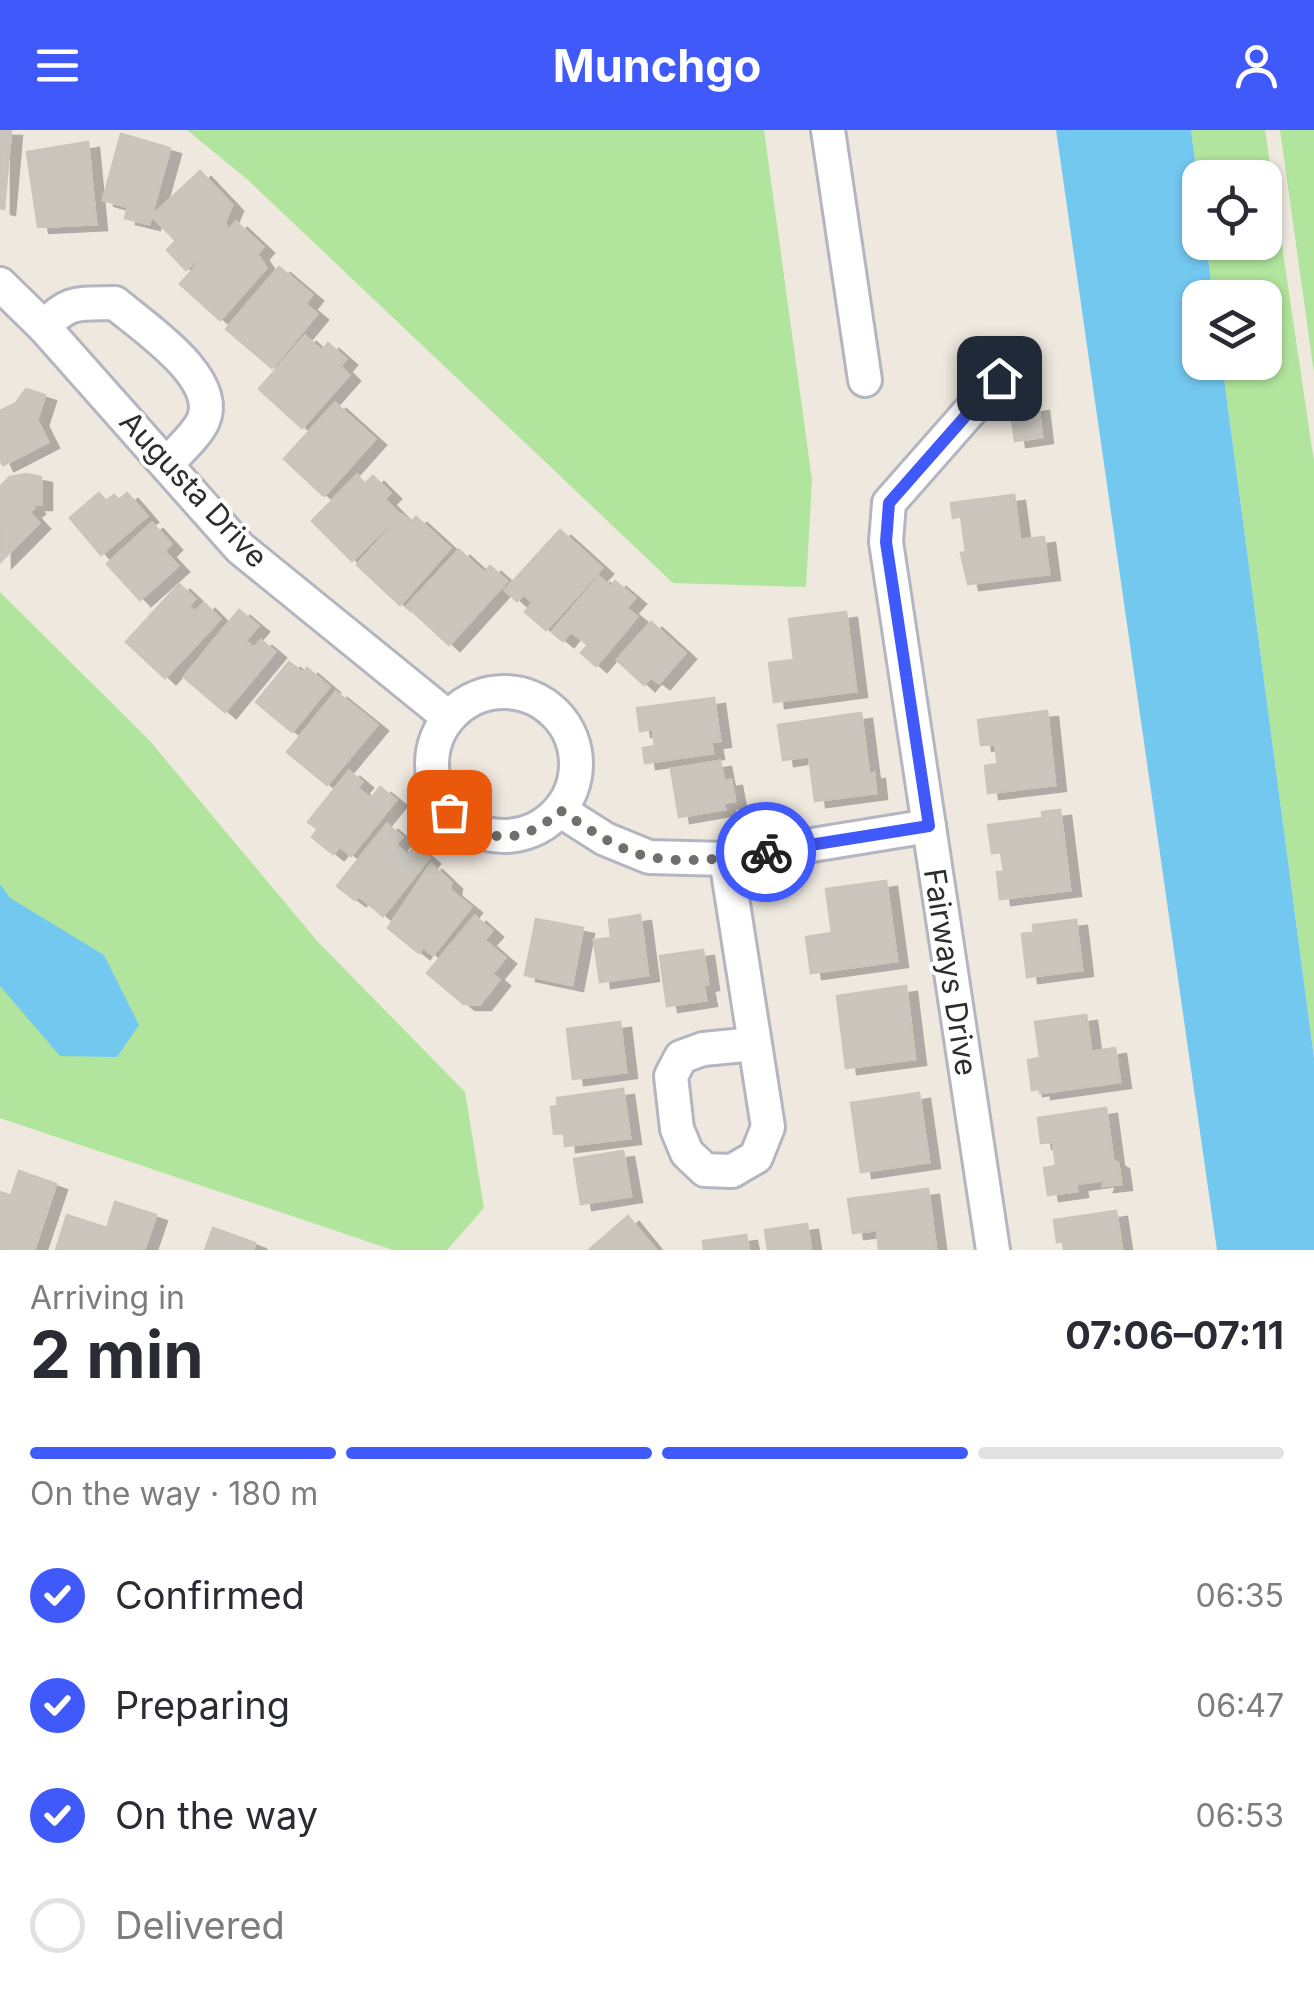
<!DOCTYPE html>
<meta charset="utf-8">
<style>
:root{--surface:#fff;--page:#f7f7f7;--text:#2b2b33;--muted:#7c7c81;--line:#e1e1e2;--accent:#4059fb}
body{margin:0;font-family:Inter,sans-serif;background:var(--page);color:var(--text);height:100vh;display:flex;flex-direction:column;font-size:38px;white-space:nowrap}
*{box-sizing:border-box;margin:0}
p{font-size:32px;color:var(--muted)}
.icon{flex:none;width:55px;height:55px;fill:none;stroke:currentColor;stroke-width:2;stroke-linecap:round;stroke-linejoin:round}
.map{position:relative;height:1120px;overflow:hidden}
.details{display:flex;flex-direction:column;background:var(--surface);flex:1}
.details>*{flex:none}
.tools{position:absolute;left:1182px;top:30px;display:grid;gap:20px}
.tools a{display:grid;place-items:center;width:100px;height:100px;border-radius:20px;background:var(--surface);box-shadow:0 2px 8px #0004;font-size:50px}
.pin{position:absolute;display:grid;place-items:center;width:85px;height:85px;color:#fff;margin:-42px;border-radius:20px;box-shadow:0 5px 15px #0006}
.courier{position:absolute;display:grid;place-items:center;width:100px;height:100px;margin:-50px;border:8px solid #4059fb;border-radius:50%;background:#fff;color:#222;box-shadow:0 2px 12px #0007}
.overview em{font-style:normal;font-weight:700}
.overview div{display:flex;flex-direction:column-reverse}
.overview{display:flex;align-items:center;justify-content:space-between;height:170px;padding:0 30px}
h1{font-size:65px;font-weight:700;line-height:75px}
.bar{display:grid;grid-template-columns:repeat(4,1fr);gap:15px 10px;align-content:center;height:120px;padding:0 30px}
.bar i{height:12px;border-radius:8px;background:var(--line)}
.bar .active{background:var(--accent)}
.bar p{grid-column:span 4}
ol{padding:0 30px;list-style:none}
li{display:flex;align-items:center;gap:30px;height:110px}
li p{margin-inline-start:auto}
li .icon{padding:10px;border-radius:50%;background:var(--accent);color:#fff;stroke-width:4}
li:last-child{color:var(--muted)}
li i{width:55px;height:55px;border:5px solid var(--line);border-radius:50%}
header{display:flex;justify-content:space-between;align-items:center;height:130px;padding:0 30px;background:var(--accent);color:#fff;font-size:45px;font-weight:700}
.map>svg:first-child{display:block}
</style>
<header><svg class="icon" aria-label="menu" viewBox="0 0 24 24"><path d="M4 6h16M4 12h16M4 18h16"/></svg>Munchgo<svg class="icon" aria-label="person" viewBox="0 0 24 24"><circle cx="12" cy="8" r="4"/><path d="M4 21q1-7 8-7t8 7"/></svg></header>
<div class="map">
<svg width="1314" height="1120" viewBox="0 0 1314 1120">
<defs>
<filter id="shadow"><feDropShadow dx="11" dy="6" stdDeviation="0" flood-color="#0004"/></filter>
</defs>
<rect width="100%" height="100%" fill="#eee8df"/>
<!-- green -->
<g fill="#b1e49c">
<path d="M187,0h577l48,350 -6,107 -133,-4 -425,-403z"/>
<path d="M1191,0h74l49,332v596l-92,-695 43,-1v-64l-52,-1 -7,-54 59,-1v-64h-65v20z"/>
<path d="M1280,0h34v243z"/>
<path d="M0,462l149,148 169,202 147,150 19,116 -37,42h-54l-393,-132z"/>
</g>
<!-- water -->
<g fill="#73c8f0">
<path d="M1056,0h135l9,68v44l6,1 7,54 -13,1v64l22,1 92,695v192h-97z"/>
<path d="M0,754l10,14 94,57 35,70 -22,32 -57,-1 -60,-70z"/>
</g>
<!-- building -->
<g fill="#cac6be" stroke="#cac5b9" stroke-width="2.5" filter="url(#shadow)">
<path d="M0,0h11l-7,79 -4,-1z"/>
<path d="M121,4l49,14 -21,76 -24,-6 3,-11 -25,-7z"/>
<path d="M88,12l8,82 -58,3 -11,-75z"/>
<path d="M200,41l32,34 -7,17 3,9 -42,39 -19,-20 9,-9 -24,-25z"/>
<path d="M236,92l27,25 -6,7 9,14 -46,52 -40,-36z"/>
<path d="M279,137l33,28 -7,9 12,10 -45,54 -46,-39z"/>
<path d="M305,206l17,15 6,-8 18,16 -6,7 9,9 -47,53 -43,-39z"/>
<path d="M26,259l19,6 -8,25 11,22 -45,23 -3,-6v-48l16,-8z"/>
<path d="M335,273l40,36 -51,57 -40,-37z"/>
<path d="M1038,275l4,32 -27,4 -4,-32z"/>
<path d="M26,344l15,3v27h-11l4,4 -5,4 10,11 -38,38 -1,-74 10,-10z"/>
<path d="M357,345l8,9 8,-8 17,17 -6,6 15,15 -47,47 -40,-40z"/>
<path d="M99,363l7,8 8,-6 5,5 8,-7 20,23 -46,39 -31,-37z"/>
<path d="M1014,365l6,45 24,-3 5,37 -81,10 -7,-31 5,-1 -5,-36 -8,2 -2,-15z"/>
<path d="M402,385l9,7 5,-5 34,31 -50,57 -43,-40z"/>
<path d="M152,393l19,21 -7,7 14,15 -38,34 -33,-36z"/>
<path d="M560,400l42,38 -56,62 -21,-18 8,-9 -9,-9 -7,7 -12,-11z"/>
<path d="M459,420l25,23 6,-7 17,15 -58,64 -42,-39z"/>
<path d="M599,447l12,10 4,-6 20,17 -9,10 11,9 -41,49 -15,-13 7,-8 -17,-14 -8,10 -11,-9z"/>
<path d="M179,454l16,15 -7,7 7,6 9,-9 16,16 -55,59 -39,-36z"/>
<path d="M239,480l19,16 -13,15 9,7 7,-8 14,12 -50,60 -41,-35z"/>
<path d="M846,482l10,79 -82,11 -5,-39 25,-3 -5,-41z"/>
<path d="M651,492l34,31 -26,30 -8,-6 -7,8 -27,-25z"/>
<path d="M289,532l14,11 4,-5 22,19 -37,45 -36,-30z"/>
<path d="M336,562l41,33 -50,60 -40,-33z"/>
<path d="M714,568l6,43 -9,1 2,11 -68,10 -2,-15 12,-2 -2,-17 -13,2 -3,-23z"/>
<path d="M1047,581l8,74 -67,8 -3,-27 13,-2 -3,-20 -14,1 -3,-25z"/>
<path d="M861,583l8,61 5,-1 2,20 -61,8 -6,-45 -26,4 -5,-35z"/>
<path d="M720,631l4,20 7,-1 4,21 -12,2 2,6 -46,8 -8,-48z"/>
<path d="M349,641l13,11 -5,6 14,11 9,-12 16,13 -45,56 -11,-10 -7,8 -21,-17 6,-8 -10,-7z"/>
<path d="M1060,680l10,80 -70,9 -3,-27h7l-3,-20 -9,1 -4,-28 55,-7 -1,-6z"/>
<path d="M387,694l15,13 -7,8 13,10 7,-9 14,12 -46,58 -24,-20 -4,4 -18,-14z"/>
<path d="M431,734l20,19 -1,7 21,17 -38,48 -10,-8 -4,6 -31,-25z"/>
<path d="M886,751l11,80 -86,12 -5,-36 26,-4 -6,-44z"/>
<path d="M640,785l8,60 -48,7 -6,-42 17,-2 -2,-18z"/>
<path d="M475,786l17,15 -8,9 21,18 -13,16 7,6 -19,24h-16l-37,-31z"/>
<path d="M536,789l47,9 -11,57 -47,-10z"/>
<path d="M1076,790l6,50 -55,7 -5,-43 12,-1 -1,-8z"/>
<path d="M703,820l5,34 -5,1 3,15 -39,6 -7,-50z"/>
<path d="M906,856l9,73 -69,9 -9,-72z"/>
<path d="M1086,885l5,37 24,-4 5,34 -80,11v-4l-8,1 -4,-30 12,-2 -5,-36z"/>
<path d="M620,892l6,50 -53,7 -6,-50z"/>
<path d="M623,959l7,49 -65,8 -1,-13 -10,1 -3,-27 7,-1 -1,-8z"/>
<path d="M919,963l10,69 -68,10 -10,-69z"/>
<path d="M1106,978l7,52 5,3 3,21 -18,2 2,-6 -29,4 1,7 -29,4 -4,-27 12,-2 -3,-24 -12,1 -3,-25z"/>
<path d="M623,1021l8,45 -50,8 -7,-45z"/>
<path d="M19,1041l37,13 -22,66h-34v-58l11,4z"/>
<path d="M928,1059l8,61h-57l-2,-20 -24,3 -5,-34z"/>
<path d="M115,1072l41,13 -12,35h-88l11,-35 40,13z"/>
<path d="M1116,1081l6,39h-58l-1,-9 -6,1 -3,-22z"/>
<path d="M628,1086l27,33 -66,1z"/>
<path d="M807,1094l4,26h-43l-3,-20z"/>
<path d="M213,1098l42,15 -2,7h-48z"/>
<path d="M746,1105l3,15h-45l-1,-9z"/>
</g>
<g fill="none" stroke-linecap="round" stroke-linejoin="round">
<defs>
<g id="minor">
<path d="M828,0l37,250"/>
<path d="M0,154l44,43 196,221 208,169"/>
<path d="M44,197c25,-28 36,-23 71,-24 28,24 107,75 88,118 -7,15 -25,30 -35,42"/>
<circle cx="504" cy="634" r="72"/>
<path d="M561,681l44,28 44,18 77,2 203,-33"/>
<path d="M726,729l42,268 -12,30 -24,14 -27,-1 -18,-17 -10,-24 -6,-53 10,-19 22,-8 52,-5"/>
<path d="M993,1120l-107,-708 3,-39 110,-125"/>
</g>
</defs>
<!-- minor casing -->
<use href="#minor" stroke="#b3b5c0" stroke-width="38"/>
<!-- minor -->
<use href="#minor" stroke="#fff" stroke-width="32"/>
</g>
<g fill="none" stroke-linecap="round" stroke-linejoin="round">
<!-- done -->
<path stroke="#716e6b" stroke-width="10" stroke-dasharray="0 18" d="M449,682c40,33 72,33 112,-1 27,17 57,40 89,46 37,7 80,1 116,-5"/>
<!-- route -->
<path stroke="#4059fb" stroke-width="12" d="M766,722l163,-26 -43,-284 3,-39 110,-125"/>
</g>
<g text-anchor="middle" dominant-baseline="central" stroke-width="8" stroke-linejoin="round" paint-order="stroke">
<!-- street labels -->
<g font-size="30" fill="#2d2d2d" stroke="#fff">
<text transform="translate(194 359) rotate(47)">Augusta Drive</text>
<text transform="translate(951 842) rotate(81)">Fairways Drive</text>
</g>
</g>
</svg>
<div class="tools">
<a><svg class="icon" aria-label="locate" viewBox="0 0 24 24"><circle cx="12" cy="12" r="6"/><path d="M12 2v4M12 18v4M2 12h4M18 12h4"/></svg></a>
<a><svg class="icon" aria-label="layers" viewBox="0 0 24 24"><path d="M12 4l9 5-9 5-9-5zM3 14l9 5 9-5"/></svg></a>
</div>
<div class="pin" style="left:449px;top:682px;background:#ea580c"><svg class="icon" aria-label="bag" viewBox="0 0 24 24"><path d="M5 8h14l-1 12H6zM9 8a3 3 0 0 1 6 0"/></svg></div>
<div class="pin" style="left:999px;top:248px;background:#1f2937"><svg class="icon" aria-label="home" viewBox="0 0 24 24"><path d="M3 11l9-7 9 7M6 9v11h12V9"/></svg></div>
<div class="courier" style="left:766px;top:722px"><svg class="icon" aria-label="bike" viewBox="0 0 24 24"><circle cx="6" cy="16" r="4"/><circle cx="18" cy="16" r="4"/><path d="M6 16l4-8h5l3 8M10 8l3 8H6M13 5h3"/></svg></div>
</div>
<section class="details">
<div class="overview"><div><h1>2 min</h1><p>Arriving in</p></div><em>07:06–07:11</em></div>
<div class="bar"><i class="active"></i><i class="active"></i><i class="active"></i><i></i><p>On the way · 180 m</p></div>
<ol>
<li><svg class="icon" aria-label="check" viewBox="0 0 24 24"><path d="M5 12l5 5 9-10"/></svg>Confirmed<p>06:35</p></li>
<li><svg class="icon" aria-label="check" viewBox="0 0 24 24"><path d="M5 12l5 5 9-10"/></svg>Preparing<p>06:47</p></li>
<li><svg class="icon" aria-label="check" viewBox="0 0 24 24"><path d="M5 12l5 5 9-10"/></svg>On the way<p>06:53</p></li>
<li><i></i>Delivered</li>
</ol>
</section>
